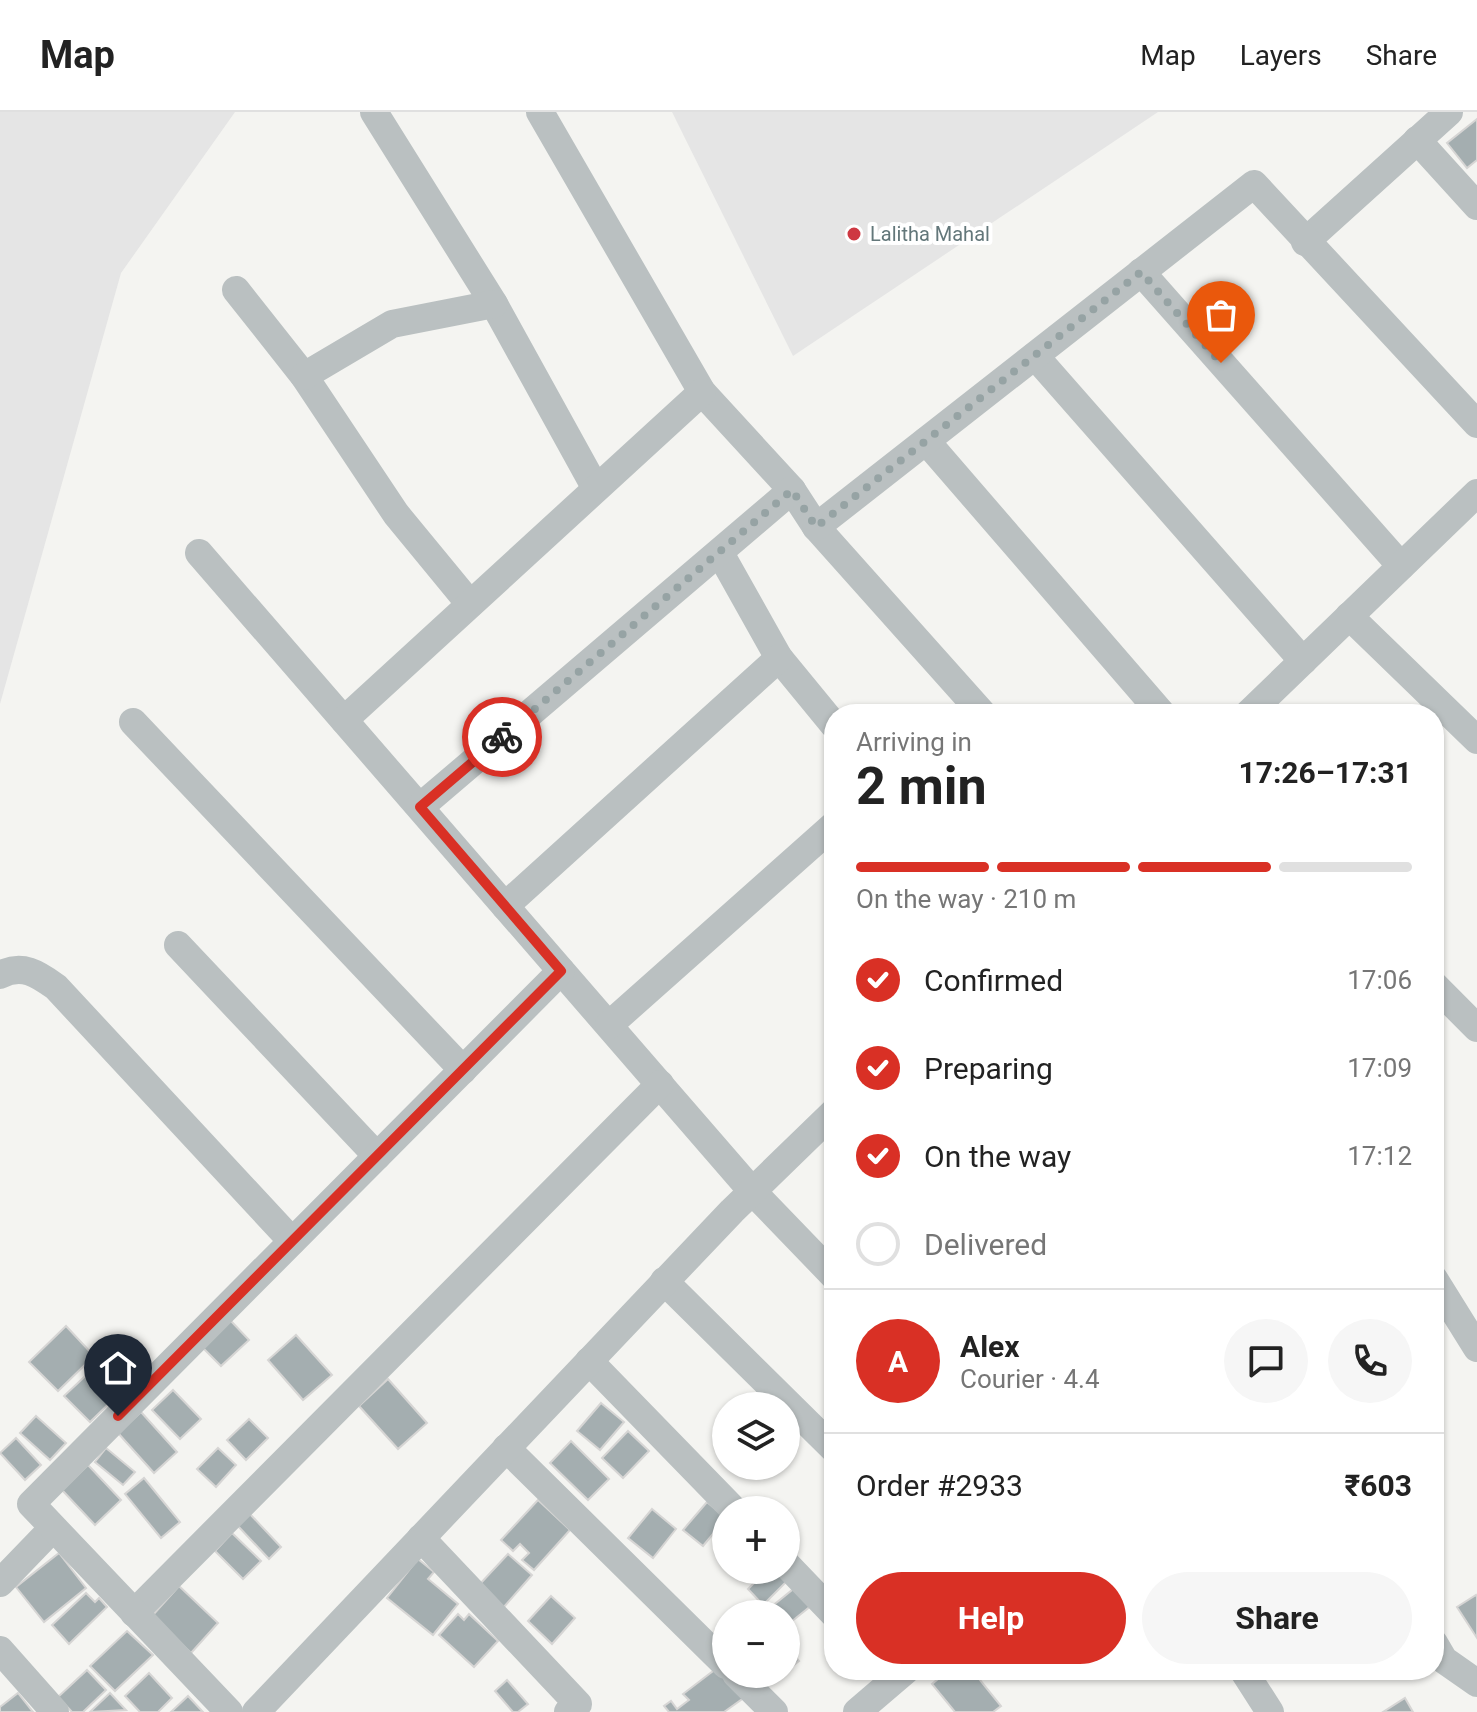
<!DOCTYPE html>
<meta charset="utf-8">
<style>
:root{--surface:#fff;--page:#f6f6f6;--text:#222;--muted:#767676;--line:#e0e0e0;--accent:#d93025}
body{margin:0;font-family:Roboto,sans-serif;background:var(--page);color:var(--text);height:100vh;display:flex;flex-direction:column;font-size:30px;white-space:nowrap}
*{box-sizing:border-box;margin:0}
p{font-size:26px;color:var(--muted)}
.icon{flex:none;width:44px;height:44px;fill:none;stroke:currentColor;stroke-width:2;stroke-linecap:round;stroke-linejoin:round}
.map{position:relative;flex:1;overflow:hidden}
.side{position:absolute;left:824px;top:592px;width:620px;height:976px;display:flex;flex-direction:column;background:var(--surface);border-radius:32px;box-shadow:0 2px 6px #0004}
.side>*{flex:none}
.tools{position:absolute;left:712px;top:1280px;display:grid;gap:16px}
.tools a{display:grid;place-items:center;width:88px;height:88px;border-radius:50%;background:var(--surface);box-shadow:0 2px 6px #0004;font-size:40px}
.pin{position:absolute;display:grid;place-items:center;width:68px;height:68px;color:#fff;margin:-82px -34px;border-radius:50% 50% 50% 0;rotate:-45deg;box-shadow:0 0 8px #0007}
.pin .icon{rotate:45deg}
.courier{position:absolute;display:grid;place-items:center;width:80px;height:80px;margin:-40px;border:6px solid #d93025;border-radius:50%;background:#fff;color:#222;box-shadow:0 2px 10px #0007}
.overview em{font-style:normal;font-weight:700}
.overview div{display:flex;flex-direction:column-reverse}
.overview{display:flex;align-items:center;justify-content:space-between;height:136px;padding:0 32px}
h1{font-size:52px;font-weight:700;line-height:60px}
.bar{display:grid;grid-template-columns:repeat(4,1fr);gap:12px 8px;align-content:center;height:96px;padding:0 32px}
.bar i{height:10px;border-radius:6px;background:var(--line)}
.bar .current{background:var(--accent)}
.bar p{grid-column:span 4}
.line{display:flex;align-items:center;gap:20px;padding:0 32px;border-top:2px solid var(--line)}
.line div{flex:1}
.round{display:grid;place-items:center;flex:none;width:84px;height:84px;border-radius:42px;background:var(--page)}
ol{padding:0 32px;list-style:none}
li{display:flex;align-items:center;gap:24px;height:88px}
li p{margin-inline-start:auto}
li .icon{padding:8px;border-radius:50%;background:var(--accent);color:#fff;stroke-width:4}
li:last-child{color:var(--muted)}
li i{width:44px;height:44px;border:4px solid var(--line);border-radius:50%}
.cta{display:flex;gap:16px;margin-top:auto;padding:16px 32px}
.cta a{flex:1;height:92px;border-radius:48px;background:var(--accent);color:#fff;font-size:32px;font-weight:700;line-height:92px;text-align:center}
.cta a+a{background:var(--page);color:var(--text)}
header{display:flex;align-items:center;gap:48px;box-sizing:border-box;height:112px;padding:0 40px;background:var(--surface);border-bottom:2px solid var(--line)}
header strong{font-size:38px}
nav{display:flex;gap:44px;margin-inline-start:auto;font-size:28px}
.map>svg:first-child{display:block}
</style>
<header>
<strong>Map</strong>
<nav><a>Map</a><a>Layers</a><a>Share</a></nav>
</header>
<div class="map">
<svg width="1477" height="1600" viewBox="0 0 1477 1600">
<rect width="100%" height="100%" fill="#f4f4f1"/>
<!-- built -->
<g fill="#e5e5e5">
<path d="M0,0h235l-114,161 -121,431z"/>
<path d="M672,0h486l-365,244z"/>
</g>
<!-- building -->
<g fill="#a4aeb0" stroke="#d6d5d4" stroke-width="2">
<path d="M1477,7v41l-10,8 -20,-25z"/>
<path d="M230,1208l19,20 -28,26 -19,-19z"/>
<path d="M66,1214l28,30 -36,35 -29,-29z"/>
<path d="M296,1223l36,40 -29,25 -35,-40z"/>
<path d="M97,1253l25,26 -32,31 -26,-26z"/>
<path d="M388,1267l39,44 -29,26 -39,-43z"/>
<path d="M173,1278l28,29 -21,20 -28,-29z"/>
<path d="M601,1291l23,19 -24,28 -23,-19z"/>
<path d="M141,1300l36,40 -23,21 -36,-40z"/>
<path d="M36,1304l30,27 -16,17 -30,-27z"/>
<path d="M249,1307l19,19 -22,22 -19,-20z"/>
<path d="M628,1319l21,20 -26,27 -21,-20z"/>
<path d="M16,1326l25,27 -16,15 -25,-27z"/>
<path d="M571,1329l38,38 -21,21 -38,-37z"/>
<path d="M106,1336l29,24 -12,13 -28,-23z"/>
<path d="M218,1336l18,17 -20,22 -19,-18z"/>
<path d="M88,1353l33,35 -26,25 -33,-35z"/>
<path d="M144,1366l36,44 -19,16 -36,-44z"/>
<path d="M538,1388l32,30 -36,40 -12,-10 7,-7 -9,-9 -7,7 -12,-11z"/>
<path d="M707,1390l19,16 -23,28 -20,-16z"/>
<path d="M652,1397l24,20 -23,29 -25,-20z"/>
<path d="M249,1401l32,34 -12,12 -32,-34z"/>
<path d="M232,1421l29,28 -18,18 -28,-28z"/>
<path d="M59,1441l27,35 -42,34 -28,-35z"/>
<path d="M508,1442l24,21 -29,33 -24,-23z"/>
<path d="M418,1447l16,13 -6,7 30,25 -25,31 -46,-37z"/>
<path d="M767,1458h9l11,11 -24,24 -15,-16z"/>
<path d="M179,1474l39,37 -27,30 -39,-37z"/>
<path d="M797,1474l15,19 -26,21v-12l-21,-2z"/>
<path d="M86,1481l9,9 4,-4 8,9 -38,37 -17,-19z"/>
<path d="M1476,1483l1,2v41l-20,-31z"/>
<path d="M551,1484l24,22 -23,26 -24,-23z"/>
<path d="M458,1502l6,6 5,-6 29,27 -24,26 -35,-32z"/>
<path d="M127,1519l26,24 -38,36 -25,-25z"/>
<path d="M786,1532l13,17 -13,10z"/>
<path d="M721,1553l24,32 -21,15h-55l-5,-6 7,-5 6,8 12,-9 -6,-6z"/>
<path d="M87,1558l19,20 -23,22h-11l-14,-15z"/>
<path d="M949,1558h23l29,36 -8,6h-38l-23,-28z"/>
<path d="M149,1561l23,25 -14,14h-18l-15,-16z"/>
<path d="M507,1568l21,24 -10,8h-5l-18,-21z"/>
<path d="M18,1581l15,19h-33v-5z"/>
<path d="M110,1581l16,17 -36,2z"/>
<path d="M188,1584l15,16h-32z"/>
<path d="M1405,1586l8,14h-30z"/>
</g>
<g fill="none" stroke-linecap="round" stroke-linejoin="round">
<!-- street -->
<g stroke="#bac0c1" stroke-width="28">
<path d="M374,0l120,192 101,183"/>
<path d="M540,0l162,280 90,98 24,37 167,187"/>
<path d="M1417,28l60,66"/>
<path d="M1305,130l144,-130"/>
<path d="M1141,160l260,294"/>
<path d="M236,178l68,86 92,138 74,90"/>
<path d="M1035,244l268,305"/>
<path d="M304,264l88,-52 102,-20"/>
<path d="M926,329l236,273"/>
<path d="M816,415l438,-343 223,240"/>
<path d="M199,441l553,638 82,85"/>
<path d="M720,441l59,105 55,67"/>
<path d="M1349,504l128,124"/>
<path d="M1248,602l229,-221"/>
<path d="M344,608l358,-328"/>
<path d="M133,610l330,348"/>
<path d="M420,695l372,-317"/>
<path d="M505,794l274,-248"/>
<path d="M178,833l199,211"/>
<path d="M0,863c22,-12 38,-1 56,12l236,254"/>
<path d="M1434,873l43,43"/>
<path d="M609,913l225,-200"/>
<path d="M1434,1167l43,69"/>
<path d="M664,1169l170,168"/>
<path d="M589,1249l145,149"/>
<path d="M506,1336l220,217"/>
<path d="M421,1426l157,166 -10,8"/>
<path d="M786,1452l48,50"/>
<path d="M0,1471l53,-55"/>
<path d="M134,1501l526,-529"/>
<path d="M1434,1531l10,17 33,23"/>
<path d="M0,1538l55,62"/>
<path d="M1243,1558l27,42"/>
<path d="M736,1562l38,38"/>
<path d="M229,1600l-198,-208 530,-533"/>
<path d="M256,1600l476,-501 102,-99"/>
<path d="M857,1600l49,-42"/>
</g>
</g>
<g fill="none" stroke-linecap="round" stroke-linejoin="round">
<!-- done -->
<path stroke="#96a3a4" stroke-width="8" stroke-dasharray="0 14.4" d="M502,625l290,-247 24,37 325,-255 80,91"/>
<!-- route -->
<path stroke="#d93025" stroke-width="10" d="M118,1304l443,-445 -141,-164 82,-70"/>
</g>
<!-- markers -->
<circle fill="#ce3842" stroke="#fff" stroke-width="3" cx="854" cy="122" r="8"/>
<g text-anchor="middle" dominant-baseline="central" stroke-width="8" stroke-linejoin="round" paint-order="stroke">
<!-- poi labels -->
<g font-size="20" fill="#63777a" stroke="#fff" text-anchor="start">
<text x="870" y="122">Lalitha Mahal</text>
</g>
</g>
</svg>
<div class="tools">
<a><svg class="icon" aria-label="layers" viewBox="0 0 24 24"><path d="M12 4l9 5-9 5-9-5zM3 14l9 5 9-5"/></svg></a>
<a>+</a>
<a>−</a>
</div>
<div class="pin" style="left:1221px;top:251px;background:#ea580c"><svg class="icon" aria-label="bag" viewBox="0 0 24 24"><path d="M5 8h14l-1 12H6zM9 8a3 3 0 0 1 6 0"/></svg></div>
<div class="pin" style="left:118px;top:1304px;background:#1f2937"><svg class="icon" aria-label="home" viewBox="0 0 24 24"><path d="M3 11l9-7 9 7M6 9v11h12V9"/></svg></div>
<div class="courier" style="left:502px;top:625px"><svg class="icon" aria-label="bike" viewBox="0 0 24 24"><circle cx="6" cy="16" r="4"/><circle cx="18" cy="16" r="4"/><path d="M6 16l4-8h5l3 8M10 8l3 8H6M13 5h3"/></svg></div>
<section class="side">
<div class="overview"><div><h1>2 min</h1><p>Arriving in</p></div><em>17:26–17:31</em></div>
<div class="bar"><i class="current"></i><i class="current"></i><i class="current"></i><i></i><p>On the way · 210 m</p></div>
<ol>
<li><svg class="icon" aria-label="check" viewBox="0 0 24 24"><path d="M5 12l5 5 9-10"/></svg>Confirmed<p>17:06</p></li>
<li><svg class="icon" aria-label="check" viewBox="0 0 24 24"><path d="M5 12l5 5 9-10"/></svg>Preparing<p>17:09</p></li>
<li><svg class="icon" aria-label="check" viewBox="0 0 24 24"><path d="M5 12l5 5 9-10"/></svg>On the way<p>17:12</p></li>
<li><i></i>Delivered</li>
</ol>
<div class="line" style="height:144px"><b class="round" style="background:var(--accent);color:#fff">A</b><div><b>Alex</b><p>Courier · 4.4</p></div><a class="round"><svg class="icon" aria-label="chat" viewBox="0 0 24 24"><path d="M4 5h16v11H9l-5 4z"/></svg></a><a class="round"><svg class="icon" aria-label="phone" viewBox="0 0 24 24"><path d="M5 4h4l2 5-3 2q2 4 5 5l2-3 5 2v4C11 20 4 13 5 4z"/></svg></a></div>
<div class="line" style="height:104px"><div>Order #2933</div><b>₹603</b></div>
<div class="cta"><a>Help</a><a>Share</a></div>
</section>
</div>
